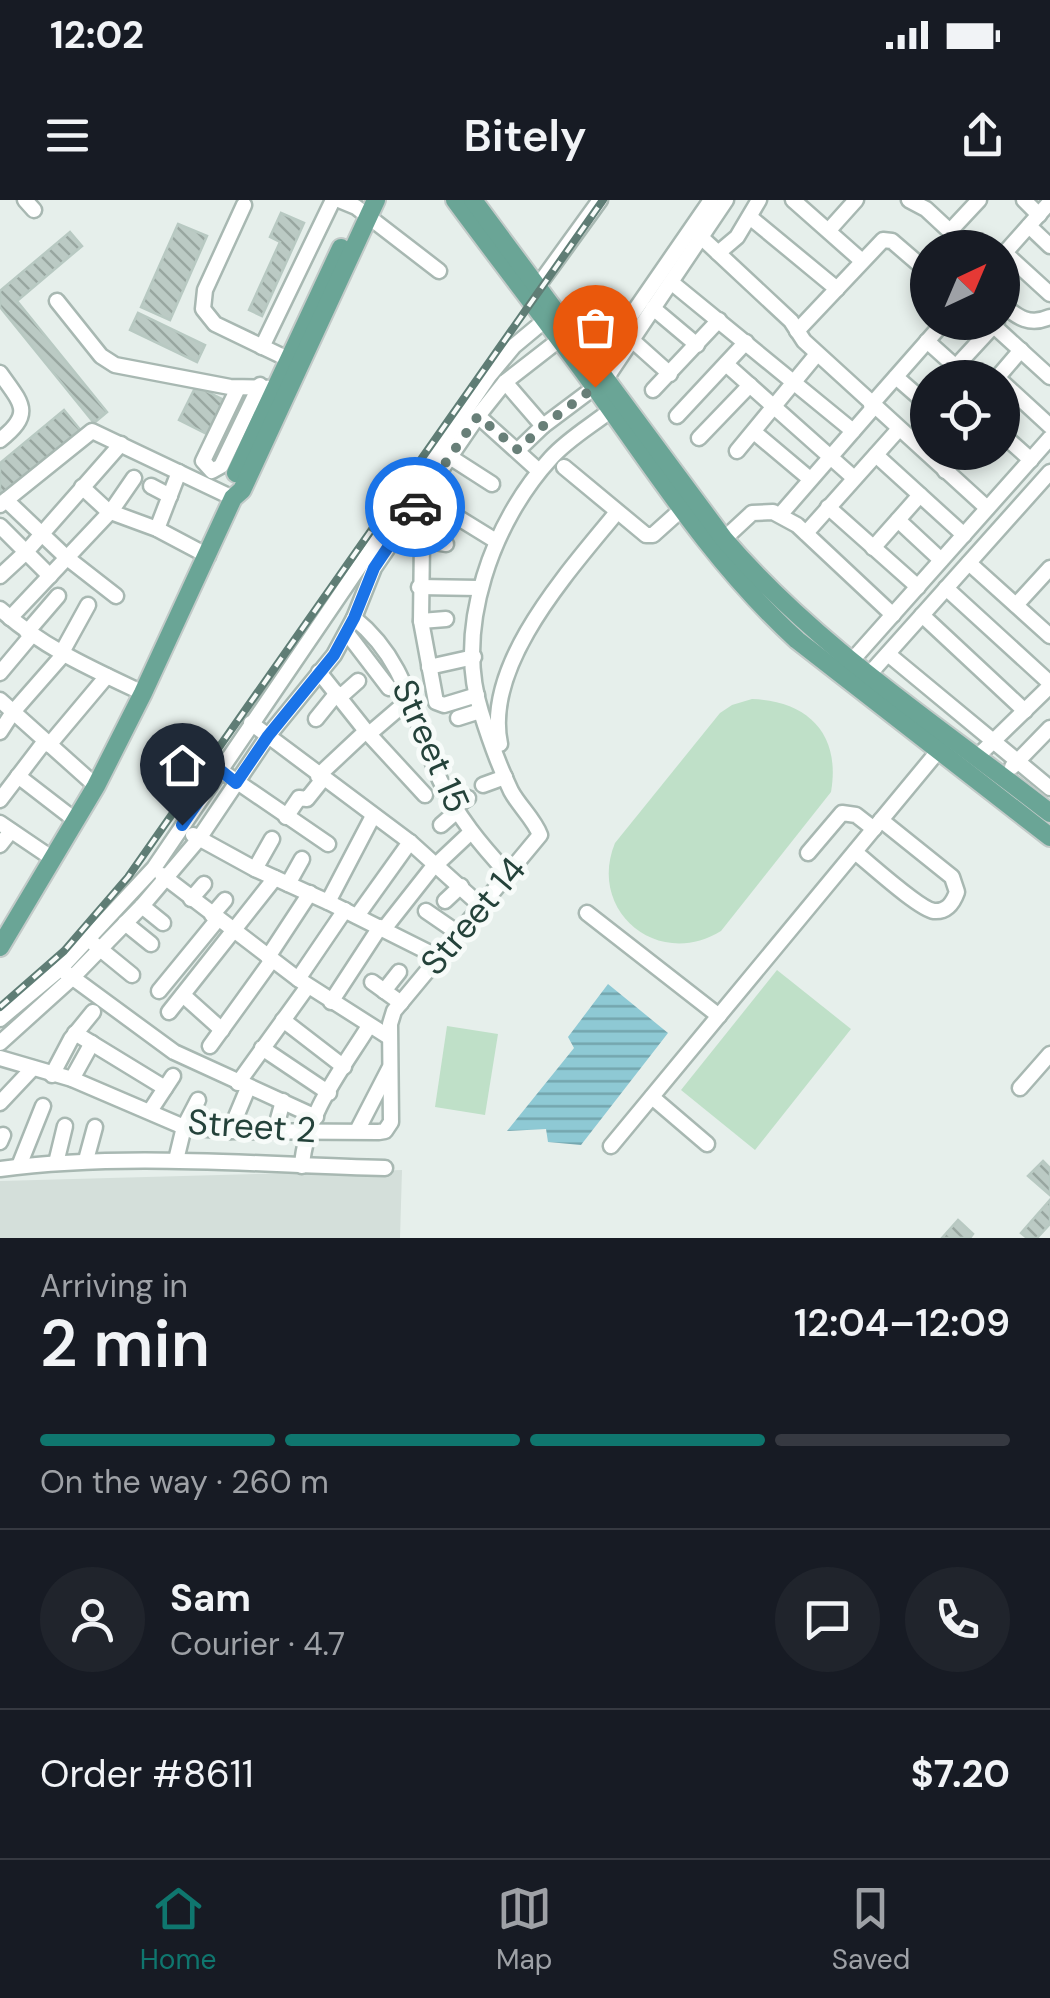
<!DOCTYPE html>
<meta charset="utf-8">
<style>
:root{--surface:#171b24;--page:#20242c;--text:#f1f3f6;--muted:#9ea1a6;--line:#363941;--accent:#0f766e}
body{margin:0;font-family:"DM Sans",sans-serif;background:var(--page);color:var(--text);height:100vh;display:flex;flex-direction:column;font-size:38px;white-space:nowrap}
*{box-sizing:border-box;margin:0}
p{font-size:32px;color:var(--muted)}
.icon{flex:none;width:55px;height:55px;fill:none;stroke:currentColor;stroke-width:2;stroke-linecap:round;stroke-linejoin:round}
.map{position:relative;height:1038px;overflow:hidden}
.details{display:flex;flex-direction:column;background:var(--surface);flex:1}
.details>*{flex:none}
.needle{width:65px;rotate:44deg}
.buttons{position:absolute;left:910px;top:30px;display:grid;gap:20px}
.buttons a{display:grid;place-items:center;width:110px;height:110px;border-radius:50%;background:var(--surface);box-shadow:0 5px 15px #0003;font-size:50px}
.pin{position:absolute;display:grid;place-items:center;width:85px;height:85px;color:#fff;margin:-102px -42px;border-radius:50% 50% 50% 0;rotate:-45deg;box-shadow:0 0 10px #0007}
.pin .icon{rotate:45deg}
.courier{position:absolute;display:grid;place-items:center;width:100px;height:100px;margin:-50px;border:8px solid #1a73e8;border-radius:50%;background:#fff;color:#222;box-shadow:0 2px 12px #0007}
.summary em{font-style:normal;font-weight:600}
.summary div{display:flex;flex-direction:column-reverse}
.summary{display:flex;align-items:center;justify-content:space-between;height:170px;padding:0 40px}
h1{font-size:65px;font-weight:600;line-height:75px}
.bar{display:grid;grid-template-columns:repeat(4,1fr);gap:15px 10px;align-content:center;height:120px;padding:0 40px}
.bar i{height:12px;border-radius:8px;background:var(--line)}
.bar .selected{background:var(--accent)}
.bar p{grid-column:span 4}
.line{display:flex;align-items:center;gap:25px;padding:0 40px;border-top:2px solid var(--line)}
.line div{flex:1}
.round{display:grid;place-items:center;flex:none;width:105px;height:105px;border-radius:52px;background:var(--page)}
.status{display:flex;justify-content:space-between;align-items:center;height:70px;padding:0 50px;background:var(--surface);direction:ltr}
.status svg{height:28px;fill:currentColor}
header{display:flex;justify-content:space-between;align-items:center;height:130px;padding:0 40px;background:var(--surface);font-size:45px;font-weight:600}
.dock{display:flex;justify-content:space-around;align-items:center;height:140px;border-top:2px solid var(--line);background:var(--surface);font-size:28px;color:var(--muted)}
.dock a{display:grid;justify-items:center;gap:5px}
.dock .selected{color:var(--accent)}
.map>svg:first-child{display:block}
</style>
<div class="status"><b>12:02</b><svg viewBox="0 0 49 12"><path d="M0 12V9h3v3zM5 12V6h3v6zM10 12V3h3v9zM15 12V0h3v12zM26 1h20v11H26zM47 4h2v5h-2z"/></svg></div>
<header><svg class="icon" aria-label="menu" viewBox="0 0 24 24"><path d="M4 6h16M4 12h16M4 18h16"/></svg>Bitely<svg class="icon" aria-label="share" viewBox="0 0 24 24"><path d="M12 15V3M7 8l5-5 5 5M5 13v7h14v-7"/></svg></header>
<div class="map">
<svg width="1050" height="1038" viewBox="0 0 1050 1038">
<defs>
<pattern id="water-rules" width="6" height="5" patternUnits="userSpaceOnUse" patternTransform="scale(2.5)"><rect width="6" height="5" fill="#8ec9d4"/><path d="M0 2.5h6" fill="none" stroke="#74a5ad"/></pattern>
<pattern id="building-back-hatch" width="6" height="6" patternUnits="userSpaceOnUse" patternTransform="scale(2.5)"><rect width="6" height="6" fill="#bbcac4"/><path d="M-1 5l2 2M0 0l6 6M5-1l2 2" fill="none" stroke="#98a6a0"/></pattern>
</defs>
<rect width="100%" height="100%" fill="#e6efeb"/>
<!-- built -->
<path fill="#d4dfda" d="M402,970l-2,68h-400v-57z"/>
<!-- garden -->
<g fill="#bfe0c8">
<path d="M752,499c56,2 89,35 79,93l-110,139c-63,39 -134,-20 -106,-88l105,-130 12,-8z"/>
<path d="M777,770l74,59 -96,121 -74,-60z"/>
<path d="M447,826l51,8 -13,81 -50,-8z"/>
</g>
<!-- water -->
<path fill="url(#water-rules)" d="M608,784l60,49 -87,112 -33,-3 -2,-13 -39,2 67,-83 -6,-11z"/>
<!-- building -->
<g fill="url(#building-back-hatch)" stroke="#b8c9c2" stroke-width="2.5">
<path d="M281,13l23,10 -42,93 -13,-6 31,-68 -10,-5z"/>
<path d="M178,24l29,12 -37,84 -29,-13z"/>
<path d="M70,32l12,14 -65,55 90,111 -13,11 -94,-116v-16z"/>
<path d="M138,113l67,32 -8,17 -67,-32z"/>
<path d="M196,186l28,14 -17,34 -28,-14z"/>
<path d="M64,210l18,22 -82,68v-37z"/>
<path d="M1043,961l7,7v27l-22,-19z"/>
<path d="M1050,1000v24l-13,14h-10l-6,-5z"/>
<path d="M958,1020l15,14 -3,4h-28z"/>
</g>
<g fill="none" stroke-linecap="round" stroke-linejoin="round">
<defs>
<g id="minor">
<path d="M25,0l9,10"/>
<path d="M339,0l17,7 83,64"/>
<path d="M793,0l69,61"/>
<path d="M909,0l17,9 42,39"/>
<path d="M1024,0l15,15"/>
<path d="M244,5l-39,85 -2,19 12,15 73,35"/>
<path d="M751,18l86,71"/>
<path d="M1029,26l21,20"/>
<path d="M829,30l27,-30"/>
<path d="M950,31l29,-31"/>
<path d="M701,37l90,84 13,20 183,167"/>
<path d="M718,53l19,-16 22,-37"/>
<path d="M1005,53l45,41"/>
<path d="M1002,56l48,-54"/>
<path d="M671,82l182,149"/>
<path d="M537,87l63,-87"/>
<path d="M57,101l44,55 14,9 115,22 44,1"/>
<path d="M1002,104c16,14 28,22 48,13"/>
<path d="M653,108l44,37"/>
<path d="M994,126l56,51"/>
<path d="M797,131l86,-91 9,1 36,31"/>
<path d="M632,140l38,34"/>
<path d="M927,141l30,27"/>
<path d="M262,147l71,-147"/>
<path d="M726,164l128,114"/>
<path d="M595,168l116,-168"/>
<path d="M0,173c22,31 34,40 0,67"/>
<path d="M896,177l32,28"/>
<path d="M955,178l6,-17 36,-39"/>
<path d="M997,178l24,-28"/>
<path d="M605,180l121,-180"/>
<path d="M505,182l38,44"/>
<path d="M1002,182l48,44"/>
<path d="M238,188l-35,73 9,10 9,-5 39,-81"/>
<path d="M653,190l66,-70"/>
<path d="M871,205l73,-83"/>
<path d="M478,216l61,55"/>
<path d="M677,216l69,-74"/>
<path d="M754,232l56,47"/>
<path d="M1002,234l29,26"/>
<path d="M699,238l51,-53"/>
<path d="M518,250l25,-24 52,-39"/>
<path d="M737,251l80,-97"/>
<path d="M876,255l88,80"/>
<path d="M450,257l42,27"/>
<path d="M564,267l82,68h7l29,-26"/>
<path d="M945,271l16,-19"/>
<path d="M151,286l19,10"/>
<path d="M82,287l26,24 49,18 51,27"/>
<path d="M423,296l73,45"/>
<path d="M6,300l60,57 50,39"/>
<path d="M0,305l92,-74 141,67"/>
<path d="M828,307l90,80"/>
<path d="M780,315l94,-108"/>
<path d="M407,319l10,10 5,11 -1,81 15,81 8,3 33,-10"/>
<path d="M898,320l43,40"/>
<path d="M0,326l50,50"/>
<path d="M157,329l22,-57"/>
<path d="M806,333l92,-103"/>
<path d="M724,339l28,-26 21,-1 24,13 96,90"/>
<path d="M422,340l24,4"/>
<path d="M873,348l47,-53"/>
<path d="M969,363l81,73"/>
<path d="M0,376l26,-24 95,-108"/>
<path d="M419,387l60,1"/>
<path d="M946,388l104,95"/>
<path d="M1016,405l34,-37"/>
<path d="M0,409c42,38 92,60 143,84"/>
<path d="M922,415l103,96"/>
<path d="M10,418l102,-108 22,-32"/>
<path d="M354,418c55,44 59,102 86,162 17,36 41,65 68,94"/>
<path d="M421,421l25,-2"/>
<path d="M27,432l31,-36"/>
<path d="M347,433l42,55"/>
<path d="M61,454l27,-49"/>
<path d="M888,454l162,134"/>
<path d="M848,465l202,-227"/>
<path d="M429,467l45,-10"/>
<path d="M319,472l47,59 59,64"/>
<path d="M0,473l31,-37"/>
<path d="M865,479l185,-207"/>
<path d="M340,497l18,-16"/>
<path d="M0,500l96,86"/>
<path d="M458,518l22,-7"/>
<path d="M316,519l21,-26"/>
<path d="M251,523l159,119 71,64"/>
<path d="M0,532l13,-20 50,-57"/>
<path d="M369,534l42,-36"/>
<path d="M500,544c-17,-80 70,-174 117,-232"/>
<path d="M49,545l58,-69"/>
<path d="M978,556l72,-70"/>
<path d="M1012,567l38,-39"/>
<path d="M220,570l108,74"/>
<path d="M18,576l57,44"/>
<path d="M318,576l48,-45"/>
<path d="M483,585l22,-8"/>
<path d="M0,600l45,-59"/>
<path d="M454,607l14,-9"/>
<path d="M286,617l13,-19 8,1 16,-20"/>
<path d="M0,623l53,36"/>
<path d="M441,625l16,-14"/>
<path d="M193,635l62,34 73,33 110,55"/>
<path d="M0,645l11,-14"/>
<path d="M855,652c14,11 64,57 79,59 13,1 19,-8 23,-19l-5,-15 -71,-57"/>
<path d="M808,653l34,-40 14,2 18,14"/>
<path d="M437,664l34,-32"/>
<path d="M255,669l17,-30"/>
<path d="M162,675l136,104 91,58"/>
<path d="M288,684l14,-25"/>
<path d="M191,699l13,-15"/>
<path d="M445,701l16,-15"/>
<path d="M328,702l45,-86"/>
<path d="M142,706l21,17"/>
<path d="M426,711l32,22"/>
<path d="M587,713l132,103"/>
<path d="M212,715l13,-15"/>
<path d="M357,716l53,-74"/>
<path d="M125,723l26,21"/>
<path d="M384,729l52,-66"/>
<path d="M94,744l38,31"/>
<path d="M268,757l42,-64"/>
<path d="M65,772l109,80 142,65"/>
<path d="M298,779l47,-69"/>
<path d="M372,782l29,21"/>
<path d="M159,791l59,-72"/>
<path d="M384,791l15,-19"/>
<path d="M183,795l39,35"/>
<path d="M331,802l49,-75"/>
<path d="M169,812l106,-134"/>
<path d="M0,819l60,-50 94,-101 335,-492 25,-30 30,-25"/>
<path d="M283,820l61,47"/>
<path d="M75,833l90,55"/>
<path d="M0,843l72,-65 70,-72 56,-66 70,-104 66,-81 20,-37 20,-50 104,-152 27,-34 54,-42"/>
<path d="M210,846l62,-86"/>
<path d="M262,848l67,45"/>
<path d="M0,858l72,21 112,48 46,4 149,1 6,-1 6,-9 -1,-98 4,-13 146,-176c-6,-16 -21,-29 -29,-44 -12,-25 -22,-53 -30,-79 -27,-85 12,-191 70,-254 17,-19 40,-32 60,-48"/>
<path d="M52,875l19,-36 22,-27"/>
<path d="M72,879l20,-36"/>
<path d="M238,883l70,-97"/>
<path d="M1020,888l30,-34"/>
<path d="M652,897l55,47"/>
<path d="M0,903l33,-35"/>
<path d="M150,911l23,-35"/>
<path d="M275,930l8,-29"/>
<path d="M230,931l18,-43"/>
<path d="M357,931l32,-62"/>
<path d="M0,942l3,-7"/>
<path d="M611,946l328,-396"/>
<path d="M86,960l9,-33"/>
<path d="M176,960l8,-33 14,-27"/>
<path d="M56,963l9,-37"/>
<path d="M19,966l24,-60"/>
<path d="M302,966c3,-51 41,-98 67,-140"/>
<path d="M0,969c128,-17 257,-4 385,-1"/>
</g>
<g id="major">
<path d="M455,0c47,64 96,126 142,190 62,87 120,177 200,250l253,197"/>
<path d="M473,0l251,339c92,108 215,187 326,274"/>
<path d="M236,273l105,-225"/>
<path d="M0,747l96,-161 47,-93 90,-195 9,-8 134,-290"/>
</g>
</defs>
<!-- minor casing -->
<use href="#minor" stroke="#a8b8b2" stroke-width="19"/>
<!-- major casing -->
<use href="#major" stroke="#c2cac8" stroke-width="22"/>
<!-- minor -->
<use href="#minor" stroke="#fff" stroke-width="14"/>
<!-- major -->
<use href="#major" stroke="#6aa596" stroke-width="18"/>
<defs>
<path id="rail" d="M0,807l64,-56 64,-74 475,-677"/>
</defs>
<!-- rail casing -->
<use href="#rail" stroke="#5f7d75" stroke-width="8"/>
<!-- rail -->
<use href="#rail" stroke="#f7fbf9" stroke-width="4" stroke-dasharray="11" stroke-linecap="butt"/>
</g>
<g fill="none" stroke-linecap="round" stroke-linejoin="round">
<!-- done -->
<path stroke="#687f78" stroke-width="10" stroke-dasharray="0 18" d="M415,307l63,-91 40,34 25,-24 52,-39"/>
<!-- route -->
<path stroke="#1a73e8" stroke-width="12" d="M182,625l38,-55 16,13 32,-47 66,-81 20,-37 20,-50 41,-61"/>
</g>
<g text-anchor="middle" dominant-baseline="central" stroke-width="10" stroke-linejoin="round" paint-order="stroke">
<!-- street labels -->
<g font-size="35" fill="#24423a" stroke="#f7fbf9">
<text transform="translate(431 546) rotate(66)">Street 15</text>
<text transform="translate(473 716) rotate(-50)">Street 14</text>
<text transform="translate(252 926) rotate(4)">Street 2</text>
</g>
</g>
</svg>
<div class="buttons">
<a><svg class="needle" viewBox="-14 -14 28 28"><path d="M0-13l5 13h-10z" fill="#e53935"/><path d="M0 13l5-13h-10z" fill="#9ea1a6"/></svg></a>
<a><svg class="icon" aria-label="locate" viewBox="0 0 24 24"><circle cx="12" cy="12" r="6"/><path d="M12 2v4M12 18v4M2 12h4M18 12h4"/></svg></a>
</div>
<div class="pin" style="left:595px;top:187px;background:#ea580c"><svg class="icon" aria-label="bag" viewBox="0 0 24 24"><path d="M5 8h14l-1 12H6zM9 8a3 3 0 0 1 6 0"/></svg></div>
<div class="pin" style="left:182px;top:625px;background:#1f2937"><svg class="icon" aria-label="home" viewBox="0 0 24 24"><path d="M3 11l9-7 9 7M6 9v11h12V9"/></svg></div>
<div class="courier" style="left:415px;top:307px"><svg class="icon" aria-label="car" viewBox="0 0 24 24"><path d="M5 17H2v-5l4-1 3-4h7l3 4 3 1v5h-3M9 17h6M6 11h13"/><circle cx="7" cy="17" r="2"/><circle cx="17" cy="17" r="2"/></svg></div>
</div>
<section class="details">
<div class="summary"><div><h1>2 min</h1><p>Arriving in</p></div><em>12:04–12:09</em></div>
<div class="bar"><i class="selected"></i><i class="selected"></i><i class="selected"></i><i></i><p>On the way · 260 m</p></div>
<div class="line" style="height:180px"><a class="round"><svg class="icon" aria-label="person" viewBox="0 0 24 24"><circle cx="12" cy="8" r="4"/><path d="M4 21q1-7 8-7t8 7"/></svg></a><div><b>Sam</b><p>Courier · 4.7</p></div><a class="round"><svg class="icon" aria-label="chat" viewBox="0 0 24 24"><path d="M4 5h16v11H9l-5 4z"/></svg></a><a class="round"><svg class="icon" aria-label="phone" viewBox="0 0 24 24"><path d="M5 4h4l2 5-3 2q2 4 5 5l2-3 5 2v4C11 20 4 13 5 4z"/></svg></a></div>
<div class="line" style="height:130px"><div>Order #8611</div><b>$7.20</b></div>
</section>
<nav class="dock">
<a class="selected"><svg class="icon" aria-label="home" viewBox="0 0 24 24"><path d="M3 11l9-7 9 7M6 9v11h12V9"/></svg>Home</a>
<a><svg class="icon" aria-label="map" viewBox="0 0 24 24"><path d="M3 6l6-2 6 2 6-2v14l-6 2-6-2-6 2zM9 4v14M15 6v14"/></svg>Map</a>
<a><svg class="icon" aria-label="saved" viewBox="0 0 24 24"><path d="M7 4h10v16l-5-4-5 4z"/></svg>Saved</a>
</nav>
